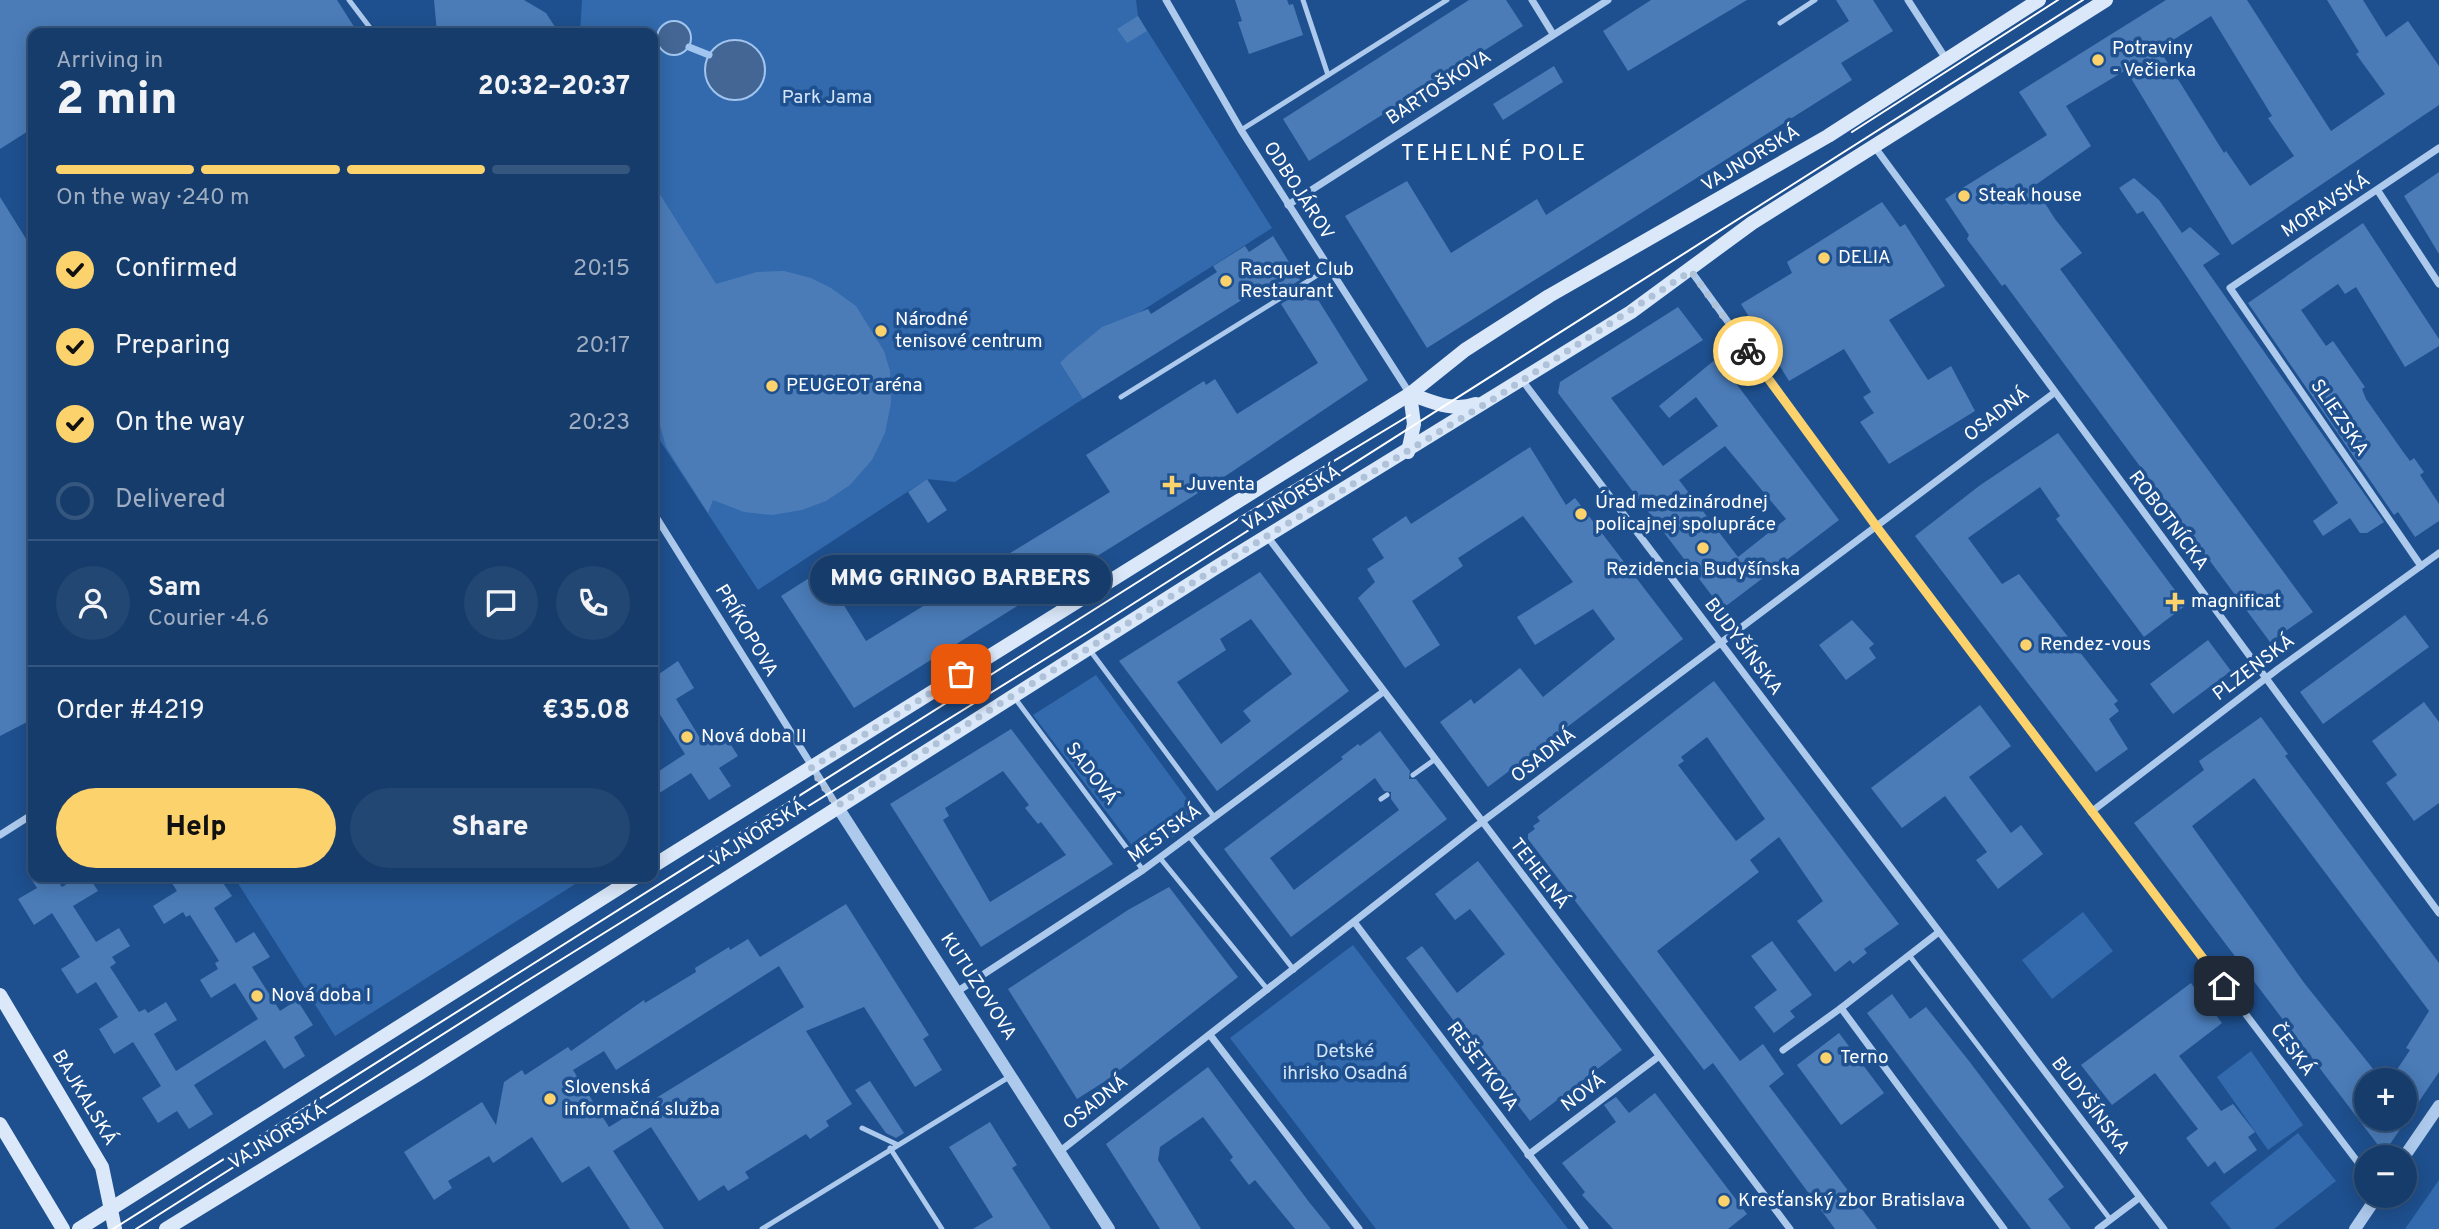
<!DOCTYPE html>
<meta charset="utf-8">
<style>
:root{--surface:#163c6b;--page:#234773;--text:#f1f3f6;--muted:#9eadc1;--line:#35567e;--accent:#fcd26d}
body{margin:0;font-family:Overpass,sans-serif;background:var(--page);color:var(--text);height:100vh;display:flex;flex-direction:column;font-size:26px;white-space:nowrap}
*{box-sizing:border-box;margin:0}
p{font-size:23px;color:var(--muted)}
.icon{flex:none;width:38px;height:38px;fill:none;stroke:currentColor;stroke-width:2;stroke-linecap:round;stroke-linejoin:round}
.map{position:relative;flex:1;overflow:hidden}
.panel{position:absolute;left:28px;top:28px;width:630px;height:854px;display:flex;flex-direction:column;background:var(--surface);border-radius:14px;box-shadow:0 4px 18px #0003,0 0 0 2px var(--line)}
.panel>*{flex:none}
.controls{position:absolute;left:2354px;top:1068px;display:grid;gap:14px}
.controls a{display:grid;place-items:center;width:63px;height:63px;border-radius:50%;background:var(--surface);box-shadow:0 4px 18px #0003,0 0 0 2px var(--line);font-size:35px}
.pin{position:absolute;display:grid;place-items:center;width:60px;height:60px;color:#fff;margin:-30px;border-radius:14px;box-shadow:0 4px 10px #0006}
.courier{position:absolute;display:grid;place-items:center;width:70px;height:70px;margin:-35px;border:5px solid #fcd26d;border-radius:50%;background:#fff;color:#222;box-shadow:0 2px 9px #0007}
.bubble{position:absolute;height:49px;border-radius:24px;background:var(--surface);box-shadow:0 4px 18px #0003,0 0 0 2px var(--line);font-size:23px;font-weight:800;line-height:49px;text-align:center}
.headline em{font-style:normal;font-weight:800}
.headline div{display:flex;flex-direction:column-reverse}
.headline{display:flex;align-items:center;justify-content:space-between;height:119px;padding:0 28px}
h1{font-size:46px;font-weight:800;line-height:52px}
.bar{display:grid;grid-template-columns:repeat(4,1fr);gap:10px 7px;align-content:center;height:84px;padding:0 28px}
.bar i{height:9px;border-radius:5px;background:var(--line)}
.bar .current{background:var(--accent)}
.bar p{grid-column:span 4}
.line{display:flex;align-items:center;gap:18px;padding:0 28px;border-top:2px solid var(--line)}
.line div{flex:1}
.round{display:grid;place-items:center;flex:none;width:74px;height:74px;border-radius:37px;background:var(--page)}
ol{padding:0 28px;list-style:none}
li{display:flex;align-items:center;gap:21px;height:77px}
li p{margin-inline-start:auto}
li .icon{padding:7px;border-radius:50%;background:var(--accent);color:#111;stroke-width:4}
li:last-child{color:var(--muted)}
li i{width:38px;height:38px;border:4px solid var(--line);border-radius:50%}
.action{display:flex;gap:14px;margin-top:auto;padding:14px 28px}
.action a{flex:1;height:80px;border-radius:42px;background:var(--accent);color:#111;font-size:28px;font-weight:800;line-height:80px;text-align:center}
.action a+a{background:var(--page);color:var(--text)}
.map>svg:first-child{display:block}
</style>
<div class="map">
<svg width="2439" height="1229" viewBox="0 0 2439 1229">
<rect width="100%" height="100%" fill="#1e508f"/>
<!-- green -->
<g fill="#326aad">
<path d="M582,0h554l2,16 134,212 -212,135 23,36 -128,83 -28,-3 -169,111 -105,-160v-397h-73z"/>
<path d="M1096,675l102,139 -2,8 -52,34 -7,-4 -104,-137z"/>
<path d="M234,877h343l3,4 -245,155z"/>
<path d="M2083,912l30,39 -61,48 -30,-39z"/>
<path d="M1353,945l215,284h-192l-146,-191z"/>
<path d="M2251,1051l52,74 -35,25 -51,-73z"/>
<path d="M2298,1133l38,48 -62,48h-43l-21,-26z"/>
<path d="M2439,1180v49h-34z"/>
</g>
<!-- water -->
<g fill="#436694" stroke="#a1c5ef" stroke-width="2">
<circle cx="674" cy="38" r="17"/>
<circle cx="735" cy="70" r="30"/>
</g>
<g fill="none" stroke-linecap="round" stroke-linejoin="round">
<!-- stream -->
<path stroke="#a1c5ef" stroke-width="7" d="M689,47l20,8"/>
</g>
<!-- building -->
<g fill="#4b7cb8" fill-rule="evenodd">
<path d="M0,0h337l21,33h-325v95l-33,21z"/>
<path d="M434,0h90l22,13 13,20h-122z"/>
<path d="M1235,0h52l2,5 4,-1 10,31 -54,19 -11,-32 4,-1z"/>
<path d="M1469,0h37l17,26 -214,135 -26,-42z"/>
<path d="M1651,0h96l-119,71 -25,-40z"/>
<path d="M1836,0h37l20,31 -52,32 11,17 -425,268 -82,-132 62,-35 44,72 86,-54 9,16 303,-194z"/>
<path d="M2166,0h81l84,131 54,-37 -29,-40 3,-2 -32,-52h36l23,37 22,-16 31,45v39l-207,140 -106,-175 -60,36 25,40 -57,40 21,33 27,34 -22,16 253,343 -43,30 -265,-358 -3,2 -35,-47 2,-4 -24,-36 102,-64 -28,-43zM2211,16l61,100 -4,2 26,38 -44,30 -24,-35 -2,2 -65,-104z"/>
<path d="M1138,16l9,15 -20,12 -10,-14z"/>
<path d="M1554,66l9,16 -60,38 -10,-16z"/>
<path d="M2439,172v82l-35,-58z"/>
<path d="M2134,178l25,22 23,33 8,-6 30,27 -17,11 181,257 -17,11h-7l-10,-15 -27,18 -10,-15 25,-18 -195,-292 -6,3 -18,-26z"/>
<path d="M653,183l63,101 41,-12 27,-1 27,7 20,10 25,18 28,45 6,20 1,32 -6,30 -13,27 -22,25 -24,16 -24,9 -30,5 -28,-3 -31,-12 -5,13 -42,-66 -13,-46z"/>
<path d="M0,197l33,53v469l-33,17z"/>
<path d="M1882,202l18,25 5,-3 40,62 -56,34 39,60 23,-14 24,45 -86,53 -29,-42 14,-9 -11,-16 8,-5 -27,-43 -55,32 -48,-77 51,-31 -5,-11z"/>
<path d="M2363,223l76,116v7l-34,21 -49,-80 -11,7 -7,-10 -37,26 25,36 7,-5 32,46 -3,2 4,10 38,54 6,8 4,-3 10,14 -4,3 19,29v17l-24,16 -17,-25 -4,3 -146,-212z"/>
<path d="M1273,236l27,44 -24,15 -7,-12 -186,116 -23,-36 8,-8 34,-28 46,-18 3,5 66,-42 -4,-6 32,-20 4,6z"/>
<path d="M1305,289l3,4 4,-3 56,90 -141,95 -373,233 -73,-112 47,-30 19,29 -7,4 26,42 244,-149 -24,-37 118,-74 2,4 9,-6 22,35 81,-51 -37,-59z"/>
<path d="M1678,307l25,33 -92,58 52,68 55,-40 -22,-29 -27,21 -10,-12 58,-48 122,162 -117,89 -164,-216 2,-11zM1725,446l61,73 -48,38 -59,-77z"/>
<path d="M2058,433l128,172 -42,32 -88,-118 4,-3 -20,-29 -72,51 34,46 17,-10 99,127 -4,3 5,7 -10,8 19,30 -32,23 -181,-236 64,-50z"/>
<path d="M1530,447l36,58 9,-7 108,141 -195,148 -48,-65 31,-23 3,5 46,-36 23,29 72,-58 -22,-30 -58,36 -18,-28 56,-35 -50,-66 -65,42 5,8 -51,35 28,44 -35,23 -47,-70 17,-16 -8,-13 17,-11 -12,-19 34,-23 5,8z"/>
<path d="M927,479l20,31 -19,13 -20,-31z"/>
<path d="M1260,572l89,119 -132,100 -98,-130zM1251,619l41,55 -49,37 8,10 -30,23 -44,-62 49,-32 -6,-11z"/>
<path d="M2405,615l24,32 -106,77 -23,-32z"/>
<path d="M1852,620l22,24 -5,4 7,10 -30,22 -27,-35z"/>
<path d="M2208,640l23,31 -58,43 -23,-30z"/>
<path d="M678,661l16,27 -18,11 27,44 19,-12 16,25 -19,12 12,18 -22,14 -18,-27 -38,24v-22l32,-21 -26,-41 -6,4v-39z"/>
<path d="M1714,681l185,243 -35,25 3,4 -14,11 -3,-4 -15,12 -38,-51 26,-20 -44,-64 -29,23 9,12 -102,79 83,110 23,-17 21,30 -15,12 108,143h-42l-122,-166 -9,7 -176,-231v-5l7,-5 -2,-3 7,-5 -3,-4zM1707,737l58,82 -29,22 -58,-76 6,-4 -3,-4z"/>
<path d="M2424,702l15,20v81l-25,18 -28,-38 11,-8 -25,-34z"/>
<path d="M1980,705l31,41 -42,31 42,56 10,-8 22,29 -45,35 -22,-29 11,-8 -42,-56 -43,32 -31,-40z"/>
<path d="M2261,717l27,37 -3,2 154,207v109l-55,81 -250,-330 70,-53 -5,-9zM2254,778l175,233 -23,37 4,2 -20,30h14v38h-38v-38h16l-77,-96 -113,-158z"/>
<path d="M1011,729l102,135 -132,83 -91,-143zM1003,771l26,34 -4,3 13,16 3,-2 25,33 -76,47 -47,-82 6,-4 -4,-8z"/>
<path d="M1380,731l30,40 -1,8h7l31,40 -156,118 -67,-88 119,-90 -2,-2 17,-13 2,2zM1375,778l9,13 7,1v7l8,11 -105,80 -24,-32z"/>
<path d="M1478,861l144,189 -92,71 -124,-163 16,-12 35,47 48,-39 -35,-45 -15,11 -20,-26z"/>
<path d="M30,877h25l7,10 16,-10h11l9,14 -25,15 23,36 23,-14 11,18 -18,11 4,6 -6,4 29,45 6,-3 3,4 18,-11 11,18 -23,14 22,37 82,-52 -23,-36 -24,15 -11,-18 18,-11 -3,-6 4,-2 -29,-46 -4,2 -3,-5 -19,12 -11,-18 24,-15 -9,-14h51l13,19 -18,12 22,35 18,-11 16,25 -18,10 28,44 17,-11 16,25 -19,12 11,19 -21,13 -19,-29 -71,45 19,29 -24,15 -12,-18 -19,12 -16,-25 19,-12 -28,-44 -19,12 -15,-25 19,-12 -22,-35 -19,12 -16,-25 19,-12 -28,-44 -18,12 -16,-26 19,-11z"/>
<path d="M1169,887l69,90 -131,103 -30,19 -69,-110 120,-79z"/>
<path d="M846,904l83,131 -6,4 19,31 -27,17 -51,-80 -58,24 46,73 -26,17 3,5 -19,13 -4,-5 -61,38 4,6 -21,13 -4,-6 -25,16 -48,-74 -38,24 51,78h-34l-41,-63 -27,17 -30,-46 -39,26 -4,-7 -41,25 4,7 -18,12 -30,-48 78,-50 14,23 8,-43 18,-12 3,5 43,-28 3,4 73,-51 1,3 51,-31 -1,-4 34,-21 1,3 18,-11 12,18zM779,966l25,41 -195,120 -36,-57 31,-19 12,19z"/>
<path d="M1772,941l40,54 -22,16 5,6 -21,16 -20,-26 23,-17 -26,-34z"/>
<path d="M2191,983l31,40 -43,33 42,55 12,-7 22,28 -7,5 9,13 -33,24 -9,-13 -7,6 -22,-29 12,-9 -43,-56 -43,32 -31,-40z"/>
<path d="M1892,994l18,25 16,-12 43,54 95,126 -16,12 23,30h-40l-95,-124 -69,-92z"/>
<path d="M1839,1033l45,60 -43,32 -44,-60z"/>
<path d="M1208,1067l101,135 22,27h-36l-40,-49 -6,5 -19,-25 3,-3 -30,-40 -43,30 -2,13 43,69h-41l-54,-85z"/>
<path d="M870,1081l34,52 -8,5 -10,-5 -31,-43z"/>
<path d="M1655,1093l92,121 -19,15h-115l-31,-34 3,-3 -23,-29 54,-41 -12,-17 12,-8 13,16z"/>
<path d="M990,1122l27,43 -5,3 39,61h-78l20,-12 -44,-70z"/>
</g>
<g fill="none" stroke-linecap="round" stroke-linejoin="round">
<!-- service -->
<g stroke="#adcaed" stroke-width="5">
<path d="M349,0l25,33"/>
<path d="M1303,0l25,75"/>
<path d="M1780,23l35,-23"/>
<path d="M1241,130l206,-130"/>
<path d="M1121,397l208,-129"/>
<path d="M1089,649l125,168"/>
<path d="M1014,697l129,173"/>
<path d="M1413,775l21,-15"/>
<path d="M1381,799l6,-4"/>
<path d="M1189,836l105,134"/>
<path d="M1160,858l108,132"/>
<path d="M1909,955l201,264"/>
<path d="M862,1128l34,16"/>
<path d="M890,1148l52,81"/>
<path d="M762,1229l247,-152"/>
</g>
<!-- minor -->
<g stroke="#adcaed" stroke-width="7">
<path d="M1166,0l75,130 169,264"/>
<path d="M1532,0l21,34"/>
<path d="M1908,0l38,59"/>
<path d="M1874,146l565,767"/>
<path d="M2378,191l61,93"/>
<path d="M1288,205l320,-205"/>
<path d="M1691,271l188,259 487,643"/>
<path d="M1522,380l642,849"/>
<path d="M653,512l184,294"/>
<path d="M1267,536l523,693"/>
<path d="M2421,566l-191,-278 209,-140"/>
<path d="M2091,812l187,-143 161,-116"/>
<path d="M0,835l33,-21"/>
<path d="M1355,923l230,306"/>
<path d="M1939,932l-98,76 163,221"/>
<path d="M958,991l185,-121 240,-178"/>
<path d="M1210,1035l149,194"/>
<path d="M1783,1050l58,-42"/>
<path d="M1059,1152l412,-322 583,-437"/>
<path d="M1528,1155l130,-98"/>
<path d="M2098,1229l41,-31"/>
</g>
<!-- tertiary -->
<g stroke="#adcaed" stroke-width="12">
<path d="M837,806l272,423"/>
<path d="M2404,1157l35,-51"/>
<path d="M2355,1229l23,-34"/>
</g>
<!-- secondary -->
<g stroke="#dae8fa" stroke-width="14">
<path d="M1410,394c23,8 42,18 66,10"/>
<path d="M1408,452l6,-28 -4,-30"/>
<path d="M653,866l757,-472 55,-44 84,-54 279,-160 211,-136"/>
<path d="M0,995l102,172 13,62"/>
<path d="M0,1124l63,105"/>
<path d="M79,1229l557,-352"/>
<path d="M166,1229l254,-156 795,-505 416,-256 121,-89 354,-223"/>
</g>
<!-- tram -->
<g stroke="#fff" stroke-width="2">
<path d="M1852,132l206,-132"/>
<path d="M113,1229l1123,-709 174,-105"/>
<path d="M136,1229l386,-245 565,-351 996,-633"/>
</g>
</g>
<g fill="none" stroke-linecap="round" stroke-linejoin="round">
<!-- done -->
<path stroke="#b0c2d8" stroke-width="7" stroke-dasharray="0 12.6" d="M961,674l-150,94 26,38 430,-270 228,-138 196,-127 57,80"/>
<!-- route -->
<path stroke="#fcd26d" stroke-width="9" d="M1748,351l131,179 345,456"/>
</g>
<!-- markers -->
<g fill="#fcd26d" stroke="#1e508f" stroke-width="2.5">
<circle cx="2098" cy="60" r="7"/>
<circle cx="1964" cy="196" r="7"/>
<circle cx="1824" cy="258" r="7"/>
<circle cx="1226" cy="281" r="7"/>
<circle cx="881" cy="331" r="7"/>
<circle cx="772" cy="386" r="7"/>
<path d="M1168.5 474.5h7v7h7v7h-7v7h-7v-7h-7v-7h7z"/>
<circle cx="1581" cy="514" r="7"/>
<circle cx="1703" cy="548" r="7"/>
<path d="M2171.5 591.5h7v7h7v7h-7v7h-7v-7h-7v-7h7z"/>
<circle cx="2026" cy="645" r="7"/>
<circle cx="687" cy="737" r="7"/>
<circle cx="257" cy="996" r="7"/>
<circle cx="1826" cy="1058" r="7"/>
<circle cx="550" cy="1099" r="7"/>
<circle cx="1724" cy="1201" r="7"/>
</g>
<g text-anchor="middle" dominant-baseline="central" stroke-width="7" stroke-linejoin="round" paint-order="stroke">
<!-- poi labels -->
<g font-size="19" fill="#fff" stroke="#1e508f" text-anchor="start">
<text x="2112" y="49">Potraviny<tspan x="2112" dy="22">- Večierka</tspan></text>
<text x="1978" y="196">Steak house</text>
<text x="1838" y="258">DELIA</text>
<text x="1240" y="270">Racquet Club<tspan x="1240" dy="22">Restaurant</tspan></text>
<text x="895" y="320">Národné<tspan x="895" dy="22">tenisové centrum</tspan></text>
<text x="786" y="386">PEUGEOT aréna</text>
<text x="1186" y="485">Juventa</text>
<text x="1595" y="503">Úrad medzinárodnej<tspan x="1595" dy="22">policajnej spolupráce</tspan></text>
<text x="1703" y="570" text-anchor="middle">Rezidencia Budyšínska</text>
<text x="2191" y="602">magnificat</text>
<text x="2040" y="645">Rendez-vous</text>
<text x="701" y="737">Nová doba II</text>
<text x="271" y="996">Nová doba I</text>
<text x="1840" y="1058">Terno</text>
<text x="564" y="1088">Slovenská<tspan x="564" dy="22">informačná služba</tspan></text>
<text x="1738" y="1201">Kresťanský zbor Bratislava</text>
</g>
<!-- street labels -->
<g font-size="19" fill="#fff" stroke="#1e508f">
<text transform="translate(1439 88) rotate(-33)">BARTOŠKOVA</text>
<text transform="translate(1751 159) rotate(-31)">VAJNORSKÁ</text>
<text transform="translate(1298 191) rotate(57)">ODBOJÁROV</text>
<text transform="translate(2326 206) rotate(-33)">MORAVSKÁ</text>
<text transform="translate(1997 415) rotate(-37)">OSADNÁ</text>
<text transform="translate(2339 418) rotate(56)">SLIEZSKA</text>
<text transform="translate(1292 499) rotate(-31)">VAJNORSKÁ</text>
<text transform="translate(2168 521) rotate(53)">ROBOTNÍCKA</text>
<text transform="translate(746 631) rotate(59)">PRÍKOPOVA</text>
<text transform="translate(1743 647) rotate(53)">BUDYŠÍNSKA</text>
<text transform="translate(2254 668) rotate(-37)">PLZENSKÁ</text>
<text transform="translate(1544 756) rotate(-38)">OSADNÁ</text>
<text transform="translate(1091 774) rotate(53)">SADOVÁ</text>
<text transform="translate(758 834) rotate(-32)">VAJNORSKÁ</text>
<text transform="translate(1165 834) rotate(-36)">MESTSKÁ</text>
<text transform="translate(1539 874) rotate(52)">TEHELNÁ</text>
<text transform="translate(978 987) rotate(57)">KUTUZOVOVA</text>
<text transform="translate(2292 1050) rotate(53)">ČESKÁ</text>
<text transform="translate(1482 1067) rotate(53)">REŠETKOVA</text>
<text transform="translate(1584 1093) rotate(-37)">NOVÁ</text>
<text transform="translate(84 1098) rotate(59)">BAJKALSKÁ</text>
<text transform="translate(1096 1103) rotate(-38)">OSADNÁ</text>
<text transform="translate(2090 1106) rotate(53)">BUDYŠÍNSKA</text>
<text transform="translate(278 1137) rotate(-31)">VAJNORSKÁ</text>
</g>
<!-- park labels -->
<g font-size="19" fill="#d3e5f9" stroke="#1e508f">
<text x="827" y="98">Park Jama</text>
<text x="1345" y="1052">Detské<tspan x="1345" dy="22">ihrisko Osadná</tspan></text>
</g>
<!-- quarter labels -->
<g font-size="23" letter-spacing="2" fill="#fff" stroke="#1e508f">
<text x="1494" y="154">TEHELNÉ POLE</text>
</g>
</g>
</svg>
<div class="controls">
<a>+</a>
<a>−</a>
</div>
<div class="pin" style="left:961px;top:674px;background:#ea580c"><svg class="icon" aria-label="bag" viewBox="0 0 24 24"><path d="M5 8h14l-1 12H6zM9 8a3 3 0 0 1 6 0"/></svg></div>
<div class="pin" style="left:2224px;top:986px;background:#1f2937"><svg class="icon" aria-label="home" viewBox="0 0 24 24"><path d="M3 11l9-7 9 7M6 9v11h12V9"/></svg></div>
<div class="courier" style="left:1748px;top:351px"><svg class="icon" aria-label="bike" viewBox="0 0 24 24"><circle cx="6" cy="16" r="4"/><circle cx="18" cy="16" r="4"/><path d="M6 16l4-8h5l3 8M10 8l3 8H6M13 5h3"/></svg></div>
<div class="bubble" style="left:810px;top:555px;width:301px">MMG GRINGO BARBERS</div>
<section class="panel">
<div class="headline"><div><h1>2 min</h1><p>Arriving in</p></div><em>20:32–20:37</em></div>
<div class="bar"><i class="current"></i><i class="current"></i><i class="current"></i><i></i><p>On the way · 240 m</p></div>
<ol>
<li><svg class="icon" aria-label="check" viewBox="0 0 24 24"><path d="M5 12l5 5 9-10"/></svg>Confirmed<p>20:15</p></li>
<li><svg class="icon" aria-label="check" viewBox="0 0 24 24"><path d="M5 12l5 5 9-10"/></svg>Preparing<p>20:17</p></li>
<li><svg class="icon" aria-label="check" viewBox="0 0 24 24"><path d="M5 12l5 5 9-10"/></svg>On the way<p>20:23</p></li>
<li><i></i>Delivered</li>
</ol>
<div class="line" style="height:126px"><a class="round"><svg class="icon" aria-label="person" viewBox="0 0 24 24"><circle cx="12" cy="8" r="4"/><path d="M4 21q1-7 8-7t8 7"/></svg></a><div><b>Sam</b><p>Courier · 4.6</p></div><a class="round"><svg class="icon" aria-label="chat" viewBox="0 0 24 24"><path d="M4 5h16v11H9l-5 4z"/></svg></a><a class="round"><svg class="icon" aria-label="phone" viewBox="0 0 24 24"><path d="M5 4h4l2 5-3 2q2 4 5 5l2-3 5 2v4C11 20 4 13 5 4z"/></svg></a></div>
<div class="line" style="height:91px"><div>Order #4219</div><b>€35.08</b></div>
<div class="action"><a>Help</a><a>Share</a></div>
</section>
</div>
